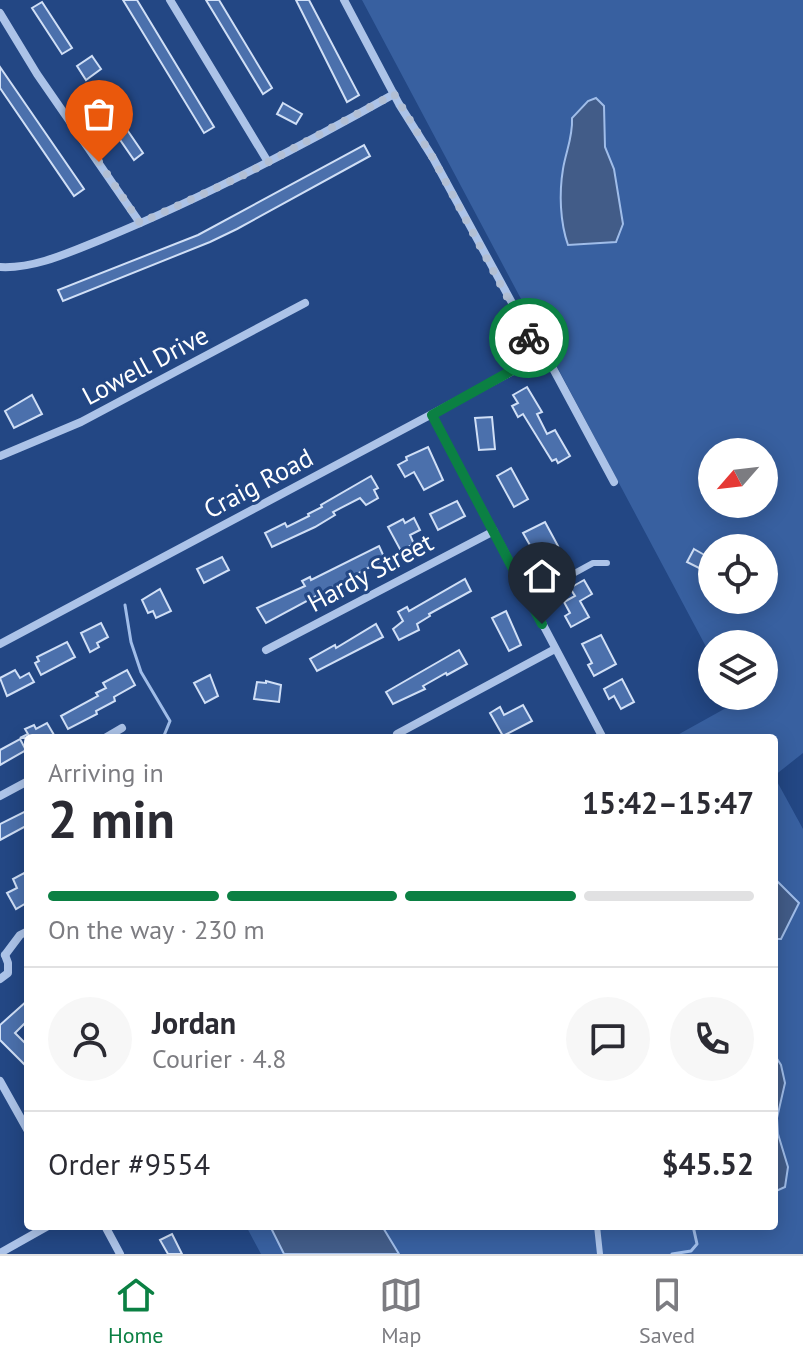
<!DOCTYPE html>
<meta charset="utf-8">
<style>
:root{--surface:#fff;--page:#f7f7f7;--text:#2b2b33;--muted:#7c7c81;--line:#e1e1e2;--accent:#0b8043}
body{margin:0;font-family:"PT Sans",sans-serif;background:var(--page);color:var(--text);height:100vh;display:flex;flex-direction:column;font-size:30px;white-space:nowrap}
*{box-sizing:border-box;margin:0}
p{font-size:26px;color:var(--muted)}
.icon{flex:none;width:44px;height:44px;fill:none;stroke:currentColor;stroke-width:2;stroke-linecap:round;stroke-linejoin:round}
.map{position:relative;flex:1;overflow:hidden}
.panel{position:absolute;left:24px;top:734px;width:754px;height:496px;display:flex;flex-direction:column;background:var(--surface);border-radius:8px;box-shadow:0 4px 20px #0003}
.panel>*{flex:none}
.needle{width:52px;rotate:242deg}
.tools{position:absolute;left:698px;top:438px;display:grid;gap:16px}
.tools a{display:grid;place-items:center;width:80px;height:80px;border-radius:50%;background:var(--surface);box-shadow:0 4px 20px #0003;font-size:40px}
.pin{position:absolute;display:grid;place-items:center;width:68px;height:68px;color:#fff;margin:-82px -34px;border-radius:50% 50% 50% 0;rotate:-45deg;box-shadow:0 0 8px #0007}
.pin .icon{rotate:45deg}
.courier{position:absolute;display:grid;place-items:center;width:80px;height:80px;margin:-40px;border:6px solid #0b8043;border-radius:50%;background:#fff;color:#222;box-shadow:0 2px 10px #0007}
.overview em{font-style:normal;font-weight:700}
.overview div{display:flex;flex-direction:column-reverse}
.overview{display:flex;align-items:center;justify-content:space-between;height:136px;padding:0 24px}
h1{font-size:52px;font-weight:700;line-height:60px}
.bar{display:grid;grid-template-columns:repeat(4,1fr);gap:12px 8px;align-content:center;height:96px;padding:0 24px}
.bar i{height:10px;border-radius:6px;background:var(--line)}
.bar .active{background:var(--accent)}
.bar p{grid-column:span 4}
.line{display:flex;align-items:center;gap:20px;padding:0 24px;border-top:2px solid var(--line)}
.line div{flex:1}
.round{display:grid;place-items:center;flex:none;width:84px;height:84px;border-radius:42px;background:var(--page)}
.tab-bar{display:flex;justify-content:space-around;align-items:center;height:112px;border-top:2px solid var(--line);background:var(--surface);font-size:22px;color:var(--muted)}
.tab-bar a{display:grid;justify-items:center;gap:4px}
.tab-bar .active{color:var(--accent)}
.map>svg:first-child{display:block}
</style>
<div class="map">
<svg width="803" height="1254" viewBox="0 0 803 1254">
<rect width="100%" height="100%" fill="#234784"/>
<!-- green -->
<path fill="#3860a0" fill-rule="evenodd" d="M362,0h441v753l-29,23 29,53v425h-542l-15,-28h528v-488h-102l63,-35 -3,-7h32v-52h-52v14zM712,452h52v52h-52zM712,548h52v52h-52z"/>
<!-- water -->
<g fill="#425c88" stroke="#a0bde9" stroke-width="2">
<path d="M596,98l8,8 1,41 9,22 9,55 -7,18 -48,3c-8,-23 -9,-52 -5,-76 3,-18 10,-32 9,-51l16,-17z"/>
<path d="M777,881l22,22 -18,36h-7v-57z"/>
<path d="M774,1054l7,11 4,18 -8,35 1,16 10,33 -3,20 -11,5z"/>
<path d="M270,1226h112l17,28h-115z"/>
</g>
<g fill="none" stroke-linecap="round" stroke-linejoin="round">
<!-- stream -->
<g stroke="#a0bde9" stroke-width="3">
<path d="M125,605l6,37 10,30 29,49 -7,17"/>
<path d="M672,1254l19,-3 6,-7 -4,-18"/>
</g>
</g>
<!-- building -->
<g fill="#4b70ac" stroke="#d0dff6" stroke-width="2">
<path d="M123,0h14l77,127 -10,6z"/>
<path d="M206,0h13l53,88 -9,6z"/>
<path d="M296,0h13l50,95 -12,7z"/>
<path d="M42,2l30,46 -10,6 -30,-46z"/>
<path d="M92,56l9,13 -15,11 -9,-14z"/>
<path d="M0,67l84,122 -10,7 -74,-108z"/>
<path d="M97,86l46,67 -9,7 -47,-68z"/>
<path d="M283,103l19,11 -6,10 -19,-10z"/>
<path d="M364,145l6,11 -133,73 -27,13 -147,59 -5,-11 140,-55z"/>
<path d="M527,387l15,25 -5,2 10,20 8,-4 15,26 -12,7 -2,-4 -4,2 -29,-47 -5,3 -6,-11 6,-3 -5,-8z"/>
<path d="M32,395l10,19 -28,14 -9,-17z"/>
<path d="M492,417l3,32 -16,1 -4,-32z"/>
<path d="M428,447l15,33 -19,10 -10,-18 -9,5 -7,-12 9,-5 -1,-3z"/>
<path d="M511,468l17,31 -14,8 -17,-31z"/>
<path d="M371,476l7,12 -4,2 4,8 -12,7 -6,-7 -27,14 2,3 -20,12 -43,20 -7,-14 20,-10 2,4 22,-11 -1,-2 14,-7 -1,-2z"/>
<path d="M457,501l8,15 -27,14 -8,-16z"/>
<path d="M414,518l6,12 -10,5 4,9 -13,7 -13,-24 15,-8 2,4z"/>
<path d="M545,522l13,24 -4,2 7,15 -13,6 -12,-24 -5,2 -8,-14z"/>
<path d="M379,546l6,13 -119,64 -9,-15 48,-22 -3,-5 8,-4 1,3z"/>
<path d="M694,549l14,8 -7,12 -14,-7z"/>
<path d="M222,557l7,13 -25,13 -7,-14z"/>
<path d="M465,579l6,12 -42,23 1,2 -13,8 2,6 -20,10 -6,-11 10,-8 -5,-9 9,-5 2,4z"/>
<path d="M584,580l8,14 -12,7 9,16 -18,10 -6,-11 5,-3 -6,-11 11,-6 -5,-8z"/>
<path d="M160,589l11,22 -15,7 -3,-7 -5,2 -6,-13z"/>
<path d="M506,611l15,34 -12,6 -17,-33z"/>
<path d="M101,623l7,14 -11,6 2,4 -9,5 -9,-19z"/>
<path d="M376,624l7,13 -66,34 -7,-12 25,-14 1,3z"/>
<path d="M601,635l15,29 -22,12 -6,-11 4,-2 -10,-19z"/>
<path d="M67,642l8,15 -34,18 -6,-12 4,-2 -2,-4z"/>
<path d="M459,650l8,14 -20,11 -1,-2 -23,13 2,3 -32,15 -7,-12z"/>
<path d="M15,670l5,8 9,-5 5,9 -27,14 -7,-18z"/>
<path d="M127,670l8,15 -21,12 1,4 -19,10 1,3 -29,15 -7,-13 37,-20 -2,-3 10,-5 -3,-5z"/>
<path d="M210,675l8,21 -13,7 -11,-20z"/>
<path d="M622,679l12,23 -13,7 -7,-13 -5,3 -5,-10z"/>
<path d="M266,681l15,4 -2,17 -25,-3 3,-17 9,1z"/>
<path d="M523,705l9,16 -29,15 -13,-23 10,-6 4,8z"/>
<path d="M47,723l7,12 -5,3h-29l8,-4 -3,-5 9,-4 2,4z"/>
<path d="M20,739l6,11 -26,15v-15z"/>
<path d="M28,810v15l-28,15v-16z"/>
<path d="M24,873l4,8v21l-12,7 -9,-16 10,-5 -4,-9z"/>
<path d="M28,1000v20l-13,13 13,13v22l-28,-28v-15z"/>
<path d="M172,1234l10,20h-14l-8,-14z"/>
</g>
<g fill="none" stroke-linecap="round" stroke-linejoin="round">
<!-- lane -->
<g stroke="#acc3e8" stroke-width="6">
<path d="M529,598l64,-35h14"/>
<path d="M597,1226l3,28"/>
</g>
<!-- street -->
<g stroke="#acc3e8" stroke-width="8">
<path d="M170,0l98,162"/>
<path d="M0,13l37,61 103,149"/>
<path d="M0,267c36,2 72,-16 105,-29 100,-41 195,-91 289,-144"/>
<path d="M530,351l10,2 9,8 65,121"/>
<path d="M432,415l171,323"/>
<path d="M0,456l81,-34 224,-119"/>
<path d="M0,644l511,-272 13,-10 6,-11 -1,-16 -6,-12 -90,-165 -34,-54 -55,-104"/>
<path d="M266,650l228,-119"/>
<path d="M397,734l158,-85"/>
<path d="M105,738l17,-10"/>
<path d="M0,796l28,-15"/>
<path d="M5,955l15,-20 8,-4"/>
<path d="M0,979l8,-6v-10l-3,-8"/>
<path d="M0,1081l28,50"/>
<path d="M105,1226l15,28"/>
<path d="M0,1253l48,-27"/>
</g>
</g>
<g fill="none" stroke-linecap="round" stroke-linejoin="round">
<!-- done -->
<path stroke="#b2bfd4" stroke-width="8" stroke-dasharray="0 14.4" d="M99,162l41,61 106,-49 148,-80 39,64 96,180"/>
<!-- route -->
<path stroke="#0b8043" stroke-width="10" d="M529,338l-2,20 -9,9 -86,48 110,209"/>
</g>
<g text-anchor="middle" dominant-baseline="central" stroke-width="6" stroke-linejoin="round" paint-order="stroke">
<!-- street labels -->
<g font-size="26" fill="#fff" stroke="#234784">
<text transform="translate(145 365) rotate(-28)">Lowell Drive</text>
<text transform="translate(258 483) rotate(-28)">Craig Road</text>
<text transform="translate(370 572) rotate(-28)">Hardy Street</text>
</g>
</g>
</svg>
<div class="tools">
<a><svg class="needle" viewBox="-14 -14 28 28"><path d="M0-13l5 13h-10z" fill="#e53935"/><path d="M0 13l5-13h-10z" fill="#7c7c81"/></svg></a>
<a><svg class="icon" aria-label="locate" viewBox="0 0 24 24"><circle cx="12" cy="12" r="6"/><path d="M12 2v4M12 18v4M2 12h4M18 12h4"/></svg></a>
<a><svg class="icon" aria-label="layers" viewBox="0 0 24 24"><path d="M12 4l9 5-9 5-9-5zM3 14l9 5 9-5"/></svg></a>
</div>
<div class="pin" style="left:99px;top:162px;background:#ea580c"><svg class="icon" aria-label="bag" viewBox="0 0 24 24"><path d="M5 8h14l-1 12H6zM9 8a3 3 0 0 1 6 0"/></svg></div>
<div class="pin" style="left:542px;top:624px;background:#1f2937"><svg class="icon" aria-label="home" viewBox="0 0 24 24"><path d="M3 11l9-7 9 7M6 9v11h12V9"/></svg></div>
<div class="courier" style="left:529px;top:338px"><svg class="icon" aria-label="bike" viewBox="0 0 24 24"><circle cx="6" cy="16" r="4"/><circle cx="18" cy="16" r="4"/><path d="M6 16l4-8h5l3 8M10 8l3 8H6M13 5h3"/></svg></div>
<section class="panel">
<div class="overview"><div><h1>2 min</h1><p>Arriving in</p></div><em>15:42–15:47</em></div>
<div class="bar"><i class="active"></i><i class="active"></i><i class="active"></i><i></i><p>On the way · 230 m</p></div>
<div class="line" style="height:144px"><a class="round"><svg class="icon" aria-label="person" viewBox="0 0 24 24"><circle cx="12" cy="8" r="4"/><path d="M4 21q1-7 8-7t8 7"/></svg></a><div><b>Jordan</b><p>Courier · 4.8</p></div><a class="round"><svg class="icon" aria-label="chat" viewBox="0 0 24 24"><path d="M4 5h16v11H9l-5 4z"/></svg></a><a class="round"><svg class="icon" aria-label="phone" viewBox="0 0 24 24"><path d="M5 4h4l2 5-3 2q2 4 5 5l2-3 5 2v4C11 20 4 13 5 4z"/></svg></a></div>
<div class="line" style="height:104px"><div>Order #9554</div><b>$45.52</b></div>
</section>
</div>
<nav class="tab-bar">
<a class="active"><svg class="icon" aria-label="home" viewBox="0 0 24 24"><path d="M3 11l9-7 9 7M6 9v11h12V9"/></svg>Home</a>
<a><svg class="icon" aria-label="map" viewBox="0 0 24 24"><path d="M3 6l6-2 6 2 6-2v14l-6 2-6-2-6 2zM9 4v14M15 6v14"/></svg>Map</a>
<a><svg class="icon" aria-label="saved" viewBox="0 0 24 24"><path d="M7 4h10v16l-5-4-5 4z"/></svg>Saved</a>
</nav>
